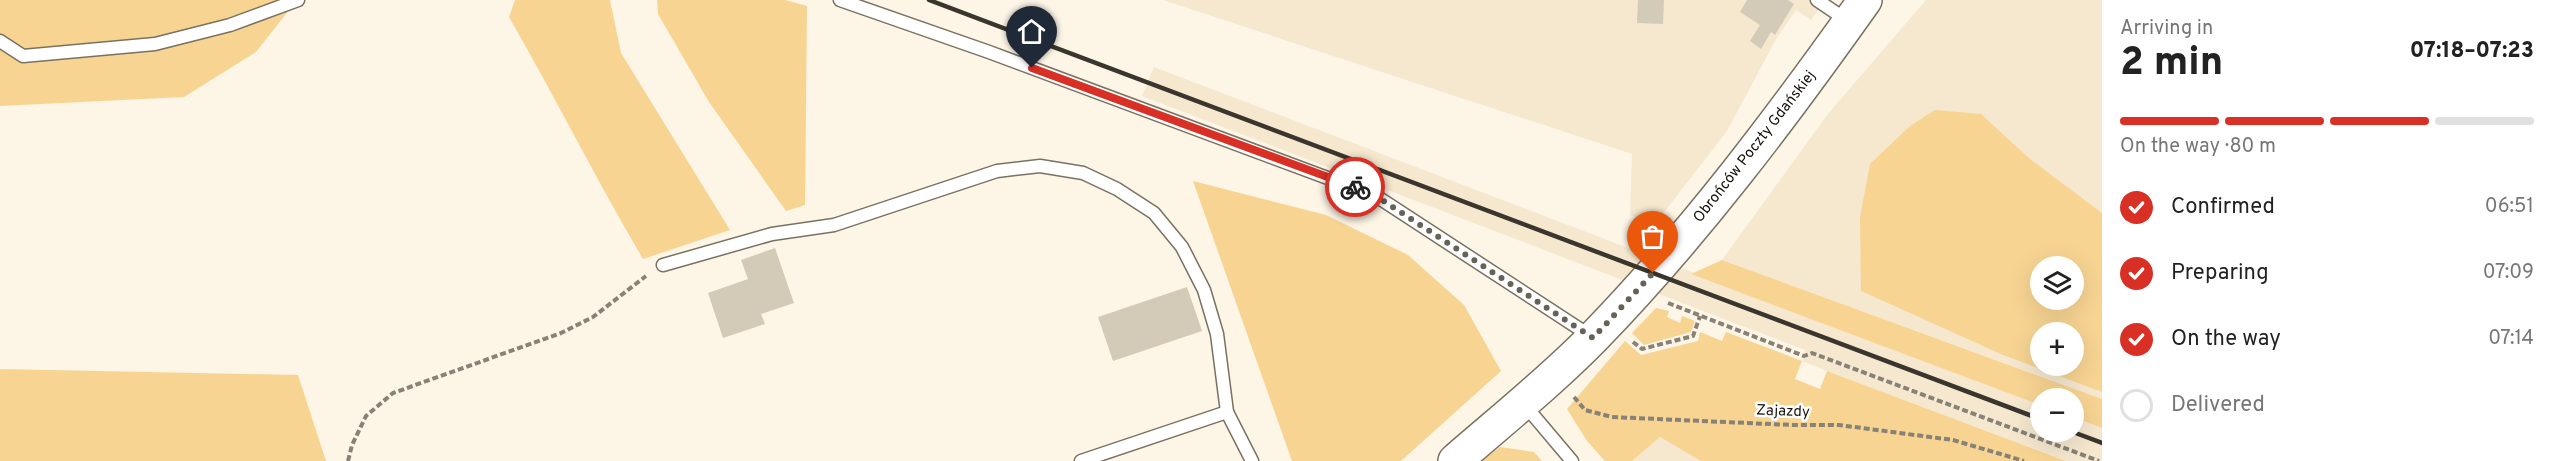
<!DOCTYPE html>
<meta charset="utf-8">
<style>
:root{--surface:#fff;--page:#f6f6f6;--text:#222;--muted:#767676;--line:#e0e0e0;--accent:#d93025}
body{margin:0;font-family:Overpass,sans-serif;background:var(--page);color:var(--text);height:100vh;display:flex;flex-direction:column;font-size:22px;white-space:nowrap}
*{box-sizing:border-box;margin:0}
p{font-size:20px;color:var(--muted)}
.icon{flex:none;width:33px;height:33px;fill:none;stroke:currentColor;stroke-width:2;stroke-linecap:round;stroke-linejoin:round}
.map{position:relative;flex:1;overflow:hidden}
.drawer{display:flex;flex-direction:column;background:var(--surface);width:450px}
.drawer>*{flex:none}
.tools{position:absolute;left:2030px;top:256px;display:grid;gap:12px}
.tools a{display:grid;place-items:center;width:54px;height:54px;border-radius:50%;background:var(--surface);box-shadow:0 6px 24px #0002;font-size:30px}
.pin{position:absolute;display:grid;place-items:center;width:51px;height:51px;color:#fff;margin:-62px -26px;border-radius:50% 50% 50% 0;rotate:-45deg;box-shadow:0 0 6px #0007}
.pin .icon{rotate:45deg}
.courier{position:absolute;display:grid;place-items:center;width:60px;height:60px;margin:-30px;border:4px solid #d93025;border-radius:50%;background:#fff;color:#222;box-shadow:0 2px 8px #0007}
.headline em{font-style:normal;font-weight:800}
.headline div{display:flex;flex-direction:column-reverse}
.headline{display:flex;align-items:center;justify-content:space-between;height:102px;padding:0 18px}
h1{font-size:39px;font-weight:800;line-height:45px}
.bar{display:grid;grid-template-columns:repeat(4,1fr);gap:9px 6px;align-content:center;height:72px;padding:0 18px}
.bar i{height:8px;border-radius:4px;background:var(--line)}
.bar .current{background:var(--accent)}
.bar p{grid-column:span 4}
ol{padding:0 18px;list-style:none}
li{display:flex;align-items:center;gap:18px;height:66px}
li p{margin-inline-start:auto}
li .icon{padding:6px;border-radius:50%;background:var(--accent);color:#fff;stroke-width:4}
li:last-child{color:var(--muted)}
li i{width:33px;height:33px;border:3px solid var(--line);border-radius:50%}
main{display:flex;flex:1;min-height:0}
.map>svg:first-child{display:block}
</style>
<main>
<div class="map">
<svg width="2102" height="461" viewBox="0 0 2102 461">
<rect width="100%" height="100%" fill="#fdf5e6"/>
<!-- built -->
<g fill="#f6e8cf" fill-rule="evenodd">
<path d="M1163,0h662l-14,20 -15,-10 -21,31 -48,90 -72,93 -25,-9 2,-61z"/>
<path d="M1926,0h176v399l-380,-139 105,-145zM2040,267h33v33h-33zM2040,333h33v33h-33z"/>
<path d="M1154,67l886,338v27h33v-15l29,11v33h-36l-239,-90 -25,-10 3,-11 -663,-254z"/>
<path d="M1660,437l41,24h-69z"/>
</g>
<!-- green -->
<g fill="#f7d492" fill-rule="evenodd">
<path d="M0,0h297l-41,52 -72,45 -184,9z"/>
<path d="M515,0h95l11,53 109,177 -87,29c-47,-80 -88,-162 -134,-242z"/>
<path d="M657,0h128l22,6 -2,199 -19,6 -77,-109 -51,-88z"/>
<path d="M1935,110l46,4 49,45 72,54v179l-99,-37 -142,-64 -1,-74 10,-53 40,-38zM2040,267h33v33h-33zM2040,333h33v33h-33z"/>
<path d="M1193,181l133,34 82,40 56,50 37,66 -100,90h-109z"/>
<path d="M1722,260l380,139v29l-29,-11v-18h-33v6l-349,-131z"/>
<path d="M1656,308l13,3 -2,6 13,6 2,-7 13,5 -4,11 -47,13 -12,-12z"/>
<path d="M1700,332l22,9 4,-9 76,29 -7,18 25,10 7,-18 239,90h-365l-41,-24 -28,24h-27l-18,-20 -20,-32 58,-68 16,14 57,-14z"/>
<path d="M0,369l298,6 28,86h-326z"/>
<path d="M1500,447l34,5 8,9h-62z"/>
</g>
<!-- building -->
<g fill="#d4cab8">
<path d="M1638,0h26l-1,24 -26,-1z"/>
<path d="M1747,0h41l6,4 -19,31 -4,-3 -10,17 -11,-8 10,-16 -20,-13z"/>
<path d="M775,248l19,55 -33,11 4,10 -42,14 -15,-45 40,-14 -7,-19z"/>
<path d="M1187,287l15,44 -89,30 -15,-44z"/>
</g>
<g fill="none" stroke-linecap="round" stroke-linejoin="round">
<defs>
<g id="service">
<path d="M840,0l149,52 387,144 216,141"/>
<path d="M1817,0l31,21"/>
<path d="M0,41l23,15 132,-12 75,-19 68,-25"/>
<path d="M663,265l109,-31 62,-9 163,-54 43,-5 43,7 34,16 37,24 28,34 22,43 13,44 10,78 25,49"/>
<path d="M1523,403l49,58"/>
<path d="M1081,461l146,-49"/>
</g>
<path id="secondary" d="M1455,461c47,-41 96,-80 139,-124 101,-104 188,-220 271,-337"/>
</defs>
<!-- service casing -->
<use href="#service" stroke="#7a7161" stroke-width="15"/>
<!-- secondary casing -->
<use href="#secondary" stroke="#7a7161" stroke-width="36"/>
<!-- path -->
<g stroke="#878176" stroke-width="4" stroke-dasharray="6 3" stroke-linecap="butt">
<path d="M1668,303l136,53 8,-3 287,108"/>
<path d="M1633,342l9,7 51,-13 7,-20"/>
<path d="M1574,397l11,13 27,7 180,8h47l114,15 71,21"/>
<path d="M348,461l4,-16 14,-29 27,-23 168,-60 32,-16 53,-41"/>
</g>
<!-- service -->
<use href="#service" stroke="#fff" stroke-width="12"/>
<!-- secondary -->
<use href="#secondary" stroke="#fff" stroke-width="33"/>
<!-- rail -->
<g stroke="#3a362e" stroke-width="4.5">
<path d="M929,0l1111,419"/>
<path d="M2073,432l29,11"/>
</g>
</g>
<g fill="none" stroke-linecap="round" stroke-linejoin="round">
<!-- done -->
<path stroke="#676258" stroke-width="6" stroke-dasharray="0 10.8" d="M1355,187l21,9 217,142 60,-65"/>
<!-- route -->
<path stroke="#d93025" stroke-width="8" d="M1032,68l323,119"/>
</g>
<g text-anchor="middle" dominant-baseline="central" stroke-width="5" stroke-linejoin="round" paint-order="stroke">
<!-- street labels -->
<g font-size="15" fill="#16130c" stroke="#fff">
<text transform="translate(1755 147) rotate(-52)">Obrońców Poczty Gdańskiej</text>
<text transform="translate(1783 412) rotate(2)">Zajazdy</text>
</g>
</g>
</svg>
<div class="tools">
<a><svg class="icon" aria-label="layers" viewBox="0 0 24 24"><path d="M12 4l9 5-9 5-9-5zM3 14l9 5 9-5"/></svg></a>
<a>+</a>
<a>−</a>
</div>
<div class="pin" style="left:1653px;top:273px;background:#ea580c"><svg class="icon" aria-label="bag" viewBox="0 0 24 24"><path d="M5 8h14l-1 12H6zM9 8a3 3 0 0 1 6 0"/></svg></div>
<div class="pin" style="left:1032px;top:68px;background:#1f2937"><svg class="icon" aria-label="home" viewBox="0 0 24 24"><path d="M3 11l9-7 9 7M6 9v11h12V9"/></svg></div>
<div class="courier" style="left:1355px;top:187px"><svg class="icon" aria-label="bike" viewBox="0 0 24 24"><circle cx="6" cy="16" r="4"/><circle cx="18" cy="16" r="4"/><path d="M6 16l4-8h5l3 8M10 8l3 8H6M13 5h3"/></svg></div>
</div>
<section class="drawer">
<div class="headline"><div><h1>2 min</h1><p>Arriving in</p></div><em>07:18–07:23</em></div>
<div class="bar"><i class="current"></i><i class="current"></i><i class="current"></i><i></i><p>On the way · 80 m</p></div>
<ol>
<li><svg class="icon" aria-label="check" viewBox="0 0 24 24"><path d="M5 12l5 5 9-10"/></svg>Confirmed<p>06:51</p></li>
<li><svg class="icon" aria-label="check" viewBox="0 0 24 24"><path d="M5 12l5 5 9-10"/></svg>Preparing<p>07:09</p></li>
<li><svg class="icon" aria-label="check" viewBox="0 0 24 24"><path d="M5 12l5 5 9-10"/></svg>On the way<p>07:14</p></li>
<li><i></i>Delivered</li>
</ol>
</section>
</main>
